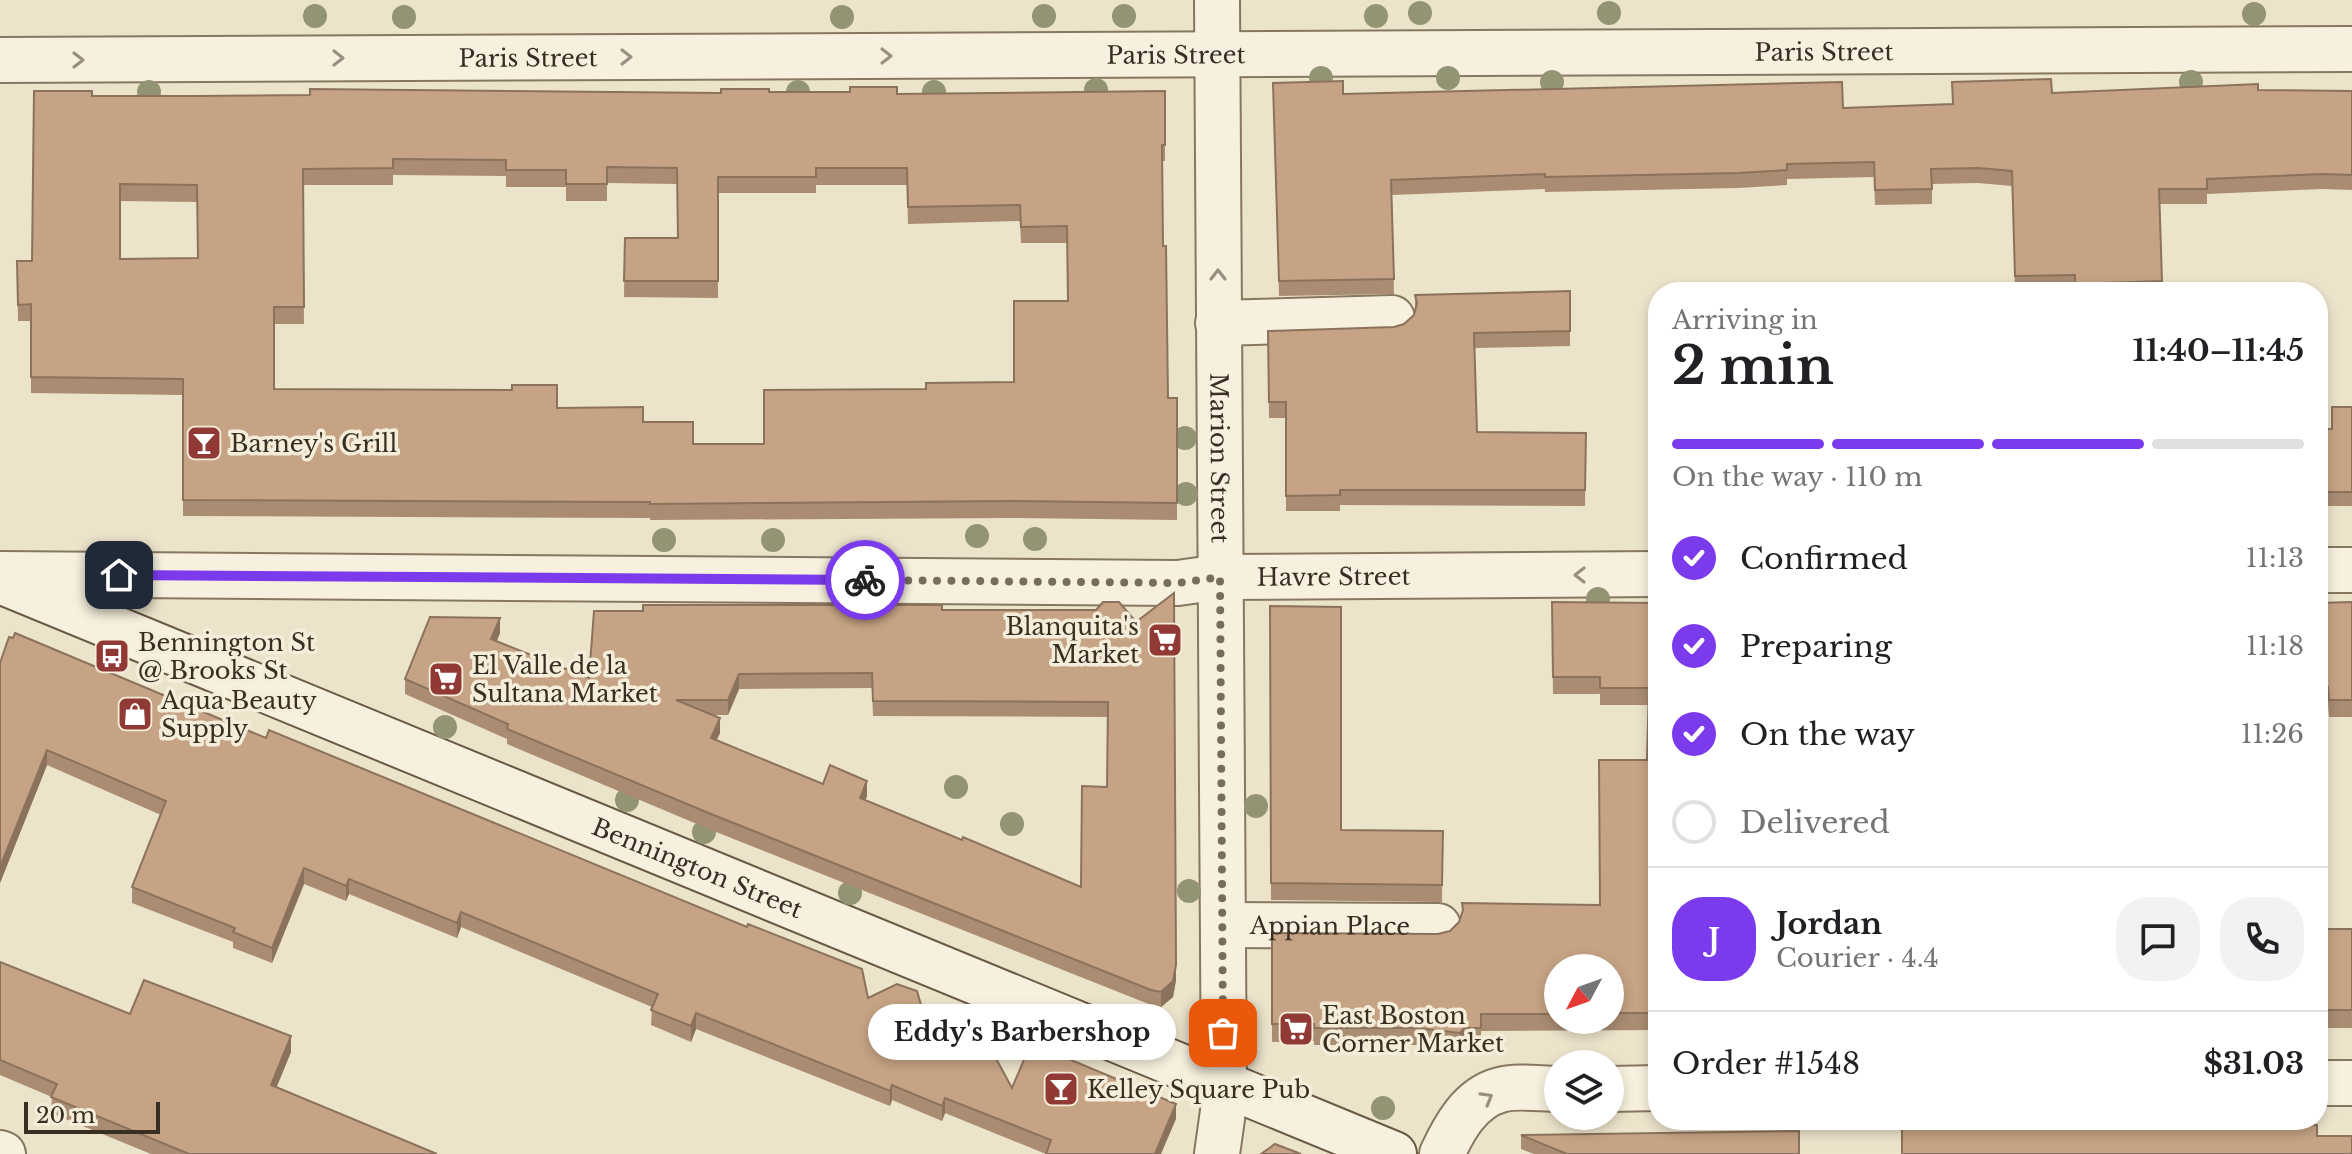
<!DOCTYPE html>
<meta charset="utf-8">
<style>
:root{--surface:#fff;--page:#f2f2f2;--text:#202124;--muted:#757577;--line:#e0e0e0;--accent:#7c3aed}
body{margin:0;font-family:"Libre Baskerville",serif;background:var(--page);color:var(--text);height:100vh;display:flex;flex-direction:column;font-size:30px;white-space:nowrap}
*{box-sizing:border-box;margin:0}
p{font-size:26px;color:var(--muted)}
.icon{flex:none;width:44px;height:44px;fill:none;stroke:currentColor;stroke-width:2;stroke-linecap:round;stroke-linejoin:round}
.map{position:relative;flex:1;overflow:hidden}
.sheet{position:absolute;left:1648px;top:282px;width:680px;height:848px;display:flex;flex-direction:column;background:var(--surface);border-radius:32px;box-shadow:0 4px 12px #0003}
.sheet>*{flex:none}
.needle{width:52px;rotate:229deg}
.buttons{position:absolute;left:1544px;top:954px;display:grid;gap:16px}
.buttons a{display:grid;place-items:center;width:80px;height:80px;border-radius:50%;background:var(--surface);box-shadow:0 4px 12px #0003;font-size:40px}
.scale{position:absolute;left:24px;bottom:20px;width:136px;box-sizing:border-box;padding-left:8px;border:4px solid #392e22;border-top:0;font-size:22px;line-height:28px;white-space:nowrap;color:#392e22;-webkit-text-stroke:6px #f4edda;paint-order:stroke}
.pin{position:absolute;display:grid;place-items:center;width:68px;height:68px;color:#fff;margin:-34px;border-radius:16px;box-shadow:0 4px 12px #0006}
.courier{position:absolute;display:grid;place-items:center;width:80px;height:80px;margin:-40px;border:6px solid #7c3aed;border-radius:50%;background:#fff;color:#222;box-shadow:0 2px 10px #0007}
.bubble{position:absolute;height:56px;border-radius:28px;background:var(--surface);box-shadow:0 4px 12px #0003;font-size:26px;font-weight:700;line-height:56px;text-align:center}
.headline em{font-style:normal;font-weight:700}
.headline div{display:flex;flex-direction:column-reverse}
.headline{display:flex;align-items:center;justify-content:space-between;height:136px;padding:0 24px}
h1{font-size:52px;font-weight:700;line-height:60px}
.bar{display:grid;grid-template-columns:repeat(4,1fr);gap:12px 8px;align-content:center;height:96px;padding:0 24px}
.bar i{height:10px;border-radius:6px;background:var(--line)}
.bar .selected{background:var(--accent)}
.bar p{grid-column:span 4}
.line{display:flex;align-items:center;gap:20px;padding:0 24px;border-top:2px solid var(--line)}
.line div{flex:1}
.round{display:grid;place-items:center;flex:none;width:84px;height:84px;border-radius:32px;background:var(--page)}
ol{padding:0 24px;list-style:none}
li{display:flex;align-items:center;gap:24px;height:88px}
li p{margin-inline-start:auto}
li .icon{padding:8px;border-radius:50%;background:var(--accent);color:#fff;stroke-width:4}
li:last-child{color:var(--muted)}
li i{width:44px;height:44px;border:4px solid var(--line);border-radius:50%}
.map>svg:first-child{display:block}
</style>
<div class="map">
<svg width="2352" height="1154" viewBox="0 0 2352 1154">
<rect width="100%" height="100%" fill="#ece3cb"/>
<g fill="none" stroke-linecap="round" stroke-linejoin="round">
<defs>
<g id="street">
<path id="s1" d="M1217,0l7,1104 -7,50"/>
<path id="s2" d="M0,60l2352,-11"/>
<path d="M1218,323l174,-5"/>
<path d="M2318,570h34"/>
<path id="s3" d="M0,574l1178,9 42,-6 438,-3"/>
<path id="s4" d="M1224,925l214,1"/>
<path d="M2318,1083h34"/>
<path d="M1610,1089l48,-1"/>
<path d="M0,1153l3,1"/>
<path d="M1442,1154c12,-26 28,-56 58,-64 17,-5 41,-1 58,-1"/>
</g>
<g id="secondary">
<path id="s5" d="M0,581l1394,573"/>
</g>
</defs>
<!-- street casing -->
<use href="#street" stroke="#877760" stroke-width="48"/>
<!-- secondary casing -->
<use href="#secondary" stroke="#695843" stroke-width="48"/>
<!-- street -->
<use href="#street" stroke="#f7f0de" stroke-width="44"/>
<!-- secondary -->
<use href="#secondary" stroke="#f7f0de" stroke-width="44"/>
</g>
<!-- trees -->
<g fill="#929473">
<circle cx="1420" cy="13" r="12"/>
<circle cx="1609" cy="13" r="12"/>
<circle cx="2254" cy="14" r="12"/>
<circle cx="315" cy="16" r="12"/>
<circle cx="1044" cy="16" r="12"/>
<circle cx="1124" cy="16" r="12"/>
<circle cx="1376" cy="16" r="12"/>
<circle cx="404" cy="17" r="12"/>
<circle cx="842" cy="17" r="12"/>
<circle cx="1321" cy="78" r="12"/>
<circle cx="1448" cy="78" r="12"/>
<circle cx="1552" cy="82" r="12"/>
<circle cx="2191" cy="82" r="12"/>
<circle cx="1096" cy="90" r="12"/>
<circle cx="149" cy="92" r="12"/>
<circle cx="798" cy="92" r="12"/>
<circle cx="934" cy="92" r="12"/>
<circle cx="1185" cy="438" r="12"/>
<circle cx="1186" cy="494" r="12"/>
<circle cx="977" cy="536" r="12"/>
<circle cx="1035" cy="539" r="12"/>
<circle cx="664" cy="540" r="12"/>
<circle cx="773" cy="540" r="12"/>
<circle cx="1598" cy="599" r="12"/>
<circle cx="445" cy="727" r="12"/>
<circle cx="956" cy="787" r="12"/>
<circle cx="627" cy="800" r="12"/>
<circle cx="1256" cy="806" r="12"/>
<circle cx="1012" cy="824" r="12"/>
<circle cx="704" cy="832" r="12"/>
<circle cx="1189" cy="891" r="12"/>
<circle cx="850" cy="893" r="12"/>
<circle cx="1383" cy="1108" r="12"/>
</g>
<!-- wall -->
<g fill="#aa8c72" fill-rule="evenodd">
<path d="M2258,90l94,1v99l-30,-1 -115,5v10h-47l2,88h-87v-2l-60,1 -3,-105 -34,-3 -46,1v20l-57,1 -1,-28 -87,2v6l-49,3 -193,4v-3l-153,6 2,99 -115,2 -6,-198 70,-4 500,14 109,-4 100,-11z"/>
<path d="M1165,91v70h-3l1,85 5,152h9v122l-167,-2 -360,2v-2l-467,-2v-121l-152,-2v-72h-13l-1,-60h15l60,-165h104l573,-4 128,2zM393,175l113,1v11h60v14h41v-18l70,1 1,54h-53l-1,59 94,1v-105h98v-8h91l1,39 112,-3 1,22h46l1,58 -54,81 -88,7 -162,55h-71l-50,-22 -86,-14 -283,-19v-65h30l-1,-139h90zM120,201l77,1 1,56 -78,1z"/>
<path d="M1570,291v55l-96,2 3,84 109,1 -1,73 -245,-1v6h-54v-93h-17l-1,-87 126,-4 10,-3 10,-9 1,-5v-15z"/>
<path d="M2352,407v99h-34v-77h14z"/>
<path d="M1552,602l106,1v427l-177,1v14h-17l-4,5 -43,-5h-103v-4l-42,1v-109l166,1 12,-3 9,-9 3,-9v-10l138,2 47,-145 1,-55h-48v-11h-47zM1558,968h52v52h-52z"/>
<path d="M2352,602v115h-23l-1,-13h-10v-101z"/>
<path d="M1270,606l71,224 102,1 -1,71 -171,-2z"/>
<path d="M942,610h154l80,370 -3,17 -12,10 -10,-2 -440,-175 -204,-86v-5l-102,-45v-15l95,-46 -3,8 92,37zM872,688l1,28 235,1 -1,70 -26,100 -119,-47 -97,-40 2,-4 -44,-12 -107,-44 4,-7 -8,-18h16l11,-26z"/>
<path d="M0,663l868,335 58,24 86,66 164,31 -130,35 -101,-41 -3,8 -50,-21 -2,6 -194,-77 -5,13 -40,-17 1,-18 -191,-80 -4,11 -108,-44 -3,7 -42,-17 -32,79 -39,-15v-6l-101,-39v-16l29,-72 -114,-50 -47,118z"/>
<rect x="2318" y="929" width="34" height="99"/>
<path d="M0,962l130,52 161,38 -15,35 161,67h-286l-100,-41 1,-16 -52,-22z"/>
<path d="M1521,1135l278,19h-265l-13,-5z"/>
</g>
<!-- shaded-wall -->
<g fill="#8b725c">
<path d="M500,618v15l-9,21v-15z"/>
<path d="M739,674v15l-11,26v-15z"/>
<path d="M720,718v15l-9,20v-15z"/>
<path d="M47,750v15l-47,118v-16z"/>
<path d="M867,781v15l-7,17v-15z"/>
<path d="M304,868v16l-32,79v-15z"/>
<path d="M349,879v15l-3,7v-15z"/>
<path d="M461,912v15l-4,11v-15z"/>
<path d="M1176,965v15l-3,17 -12,10v-15z"/>
<path d="M696,1013v16l-5,13v-16z"/>
<path d="M1464,1028v17l-4,5v-17z"/>
<path d="M291,1036v16l-20,49v-16z"/>
<path d="M892,1085v15l-2,6v-15z"/>
<path d="M945,1098v15l-3,8v-15z"/>
<path d="M1176,1104v15l-15,35h-6z"/>
</g>
<!-- building -->
<g fill="#c6a384" stroke="#8b725c" stroke-width="2" fill-rule="evenodd">
<path d="M2051,79l1,14 206,-9v6l94,1v84l-30,-1 -115,5v10h-48l3,92 -87,3v-9l-60,1 -3,-105 -34,-3 -47,1 1,20 -57,1 -1,-28 -87,2v6l-49,3 -193,4v-3l-154,6 3,99 -115,2 -6,-198 70,-2v13l499,-12 1,26 110,-4 -1,-22z"/>
<path d="M850,87h47v7l268,-3v54h-3l1,101h3l2,152h9v105l-167,-2 -360,3v-2l-467,-2v-121l-152,-2v-73l-13,1 -1,-44h15l2,-170h58v5h104l114,-1v-6l411,4v-4h48v3h81zM393,159l113,1v10h60v14h41v-17l70,1 1,70h-53l-1,43h94v-104h98v-9h91l1,39 112,-2 1,22 46,-1 1,75h-54v81l-88,1v6l-162,1v54h-71v-22h-50v-15l-86,1v-23h-45v5l-238,-1v-82h30l-1,-138 90,-1zM120,184l77,1 1,73 -78,1z"/>
<path d="M1570,291v40l-96,2 3,99 109,1 -1,57h-245v5l-54,1v-94h-17l-1,-71 126,-4 10,-3 10,-9 3,-12 -2,-8z"/>
<path d="M2332,407h20v85h-34v-63h14z"/>
<path d="M1174,593l2,372 -3,16 -12,11 -10,-2 -440,-176 -204,-85 1,-5 -103,-45 25,-62 70,1 -9,21 98,39 5,-67h49v-6h299v5h154l7,-8h16l17,20zM872,673l1,28 235,1 -1,85 -25,-1 -1,101 -118,-50 -1,3 -102,-42 7,-17 -37,-16 -7,19 -112,-46 9,-20 -44,-18h52l11,-26z"/>
<path d="M1552,602l106,1v410h-48v-45h-52v46h-77v14h-17l-4,5 -43,-5h-103v-4h-42v-91l166,1 12,-3 9,-9 4,-12 -1,-7 138,2 -1,-145h48l2,-72h-49v-11h-47z"/>
<path d="M2352,602v98h-23l-1,-13h-10v-84z"/>
<path d="M1270,606l71,1v223l102,1 -1,54 -171,-2z"/>
<path d="M15,633l251,105 3,-8 478,197 1,-3 114,45 6,29 29,-14 20,7 9,31 28,-15 19,9 39,72 19,-45 145,61 -21,50h-109l5,-14 -106,-42 -3,8 -50,-21 -2,6 -194,-78 -5,13 -40,-16 7,-16 -197,-82 -4,11 -108,-44 -3,7 -42,-18 -32,80 -39,-16 2,-4 -103,-41 34,-86 -119,-51 -47,117v-204l9,-26 4,1z"/>
<rect x="2318" y="929" width="34" height="81"/>
<path d="M0,962l130,52 14,-34 147,56 -20,49 166,69h-248l-138,-57 6,-13 -57,-24z"/>
<path d="M2014,1123l69,3 234,-1v11h35v18h-450v-26l60,1v-5z"/>
<path d="M1799,1131v23h-232l-46,-19z"/>
<path d="M1275,1144l26,10h-40z"/>
</g>
<!-- one-way arrows -->
<defs><path id="oneway-chevron" d="M-2-3.5L2.5 0L-2 3.5" fill="none" stroke-width="1.6" stroke-linecap="round" stroke-linejoin="round" transform="scale(2)"/></defs>
<g stroke="#988f80">
<use href="#oneway-chevron" transform="translate(886 56)"/>
<use href="#oneway-chevron" transform="translate(626 57)"/>
<use href="#oneway-chevron" transform="translate(338 58)"/>
<use href="#oneway-chevron" transform="translate(78 60)"/>
<use href="#oneway-chevron" transform="translate(1218 275) rotate(-90)"/>
<use href="#oneway-chevron" transform="translate(1580 575) rotate(180)"/>
<use href="#oneway-chevron" transform="translate(1487 1098) rotate(-30)"/>
</g>
<g fill="none" stroke-linecap="round" stroke-linejoin="round">
<!-- done -->
<path stroke="#786d5d" stroke-width="8" stroke-dasharray="0 14.4" d="M865,580l313,3 42,-6 3,456"/>
<!-- route -->
<path stroke="#7c3aed" stroke-width="10" d="M119,575l746,5"/>
</g>
<!-- icons -->
<defs>
<symbol id="bar-square" viewBox="-11 -11 22 22"><rect x="-9" y="-9" width="18" height="18" rx="4" fill="#913935" stroke="#f4edda"/><path d="M-6-5H6L.8 .8V4.5H3.5V6h-7V4.5H-.8V.8Z" fill="#fff"/></symbol>
<symbol id="supermarket-square" viewBox="-11 -11 22 22"><rect x="-9" y="-9" width="18" height="18" rx="4" fill="#913935" stroke="#f4edda"/><path d="M-6-5.5h2.5l.6 2H6L4.5 2H-2.5L-4.4-4H-6ZM-1.5 3.2a1.3 1.3 0 1 0 .1 0ZM3 3.2a1.3 1.3 0 1 0 .1 0Z" fill="#fff"/></symbol>
<symbol id="bus-square" viewBox="-11 -11 22 22"><rect x="-9" y="-9" width="18" height="18" rx="4" fill="#913935" stroke="#f4edda"/><path d="M-5-6H5V4H4V6H2V4H-2V6H-4V4H-5ZM-3.5-4V0h7V-4ZM-3.5 1.2v1.5H-2V1.2ZM2 1.2v1.5H3.5V1.2Z" fill="#fff"/></symbol>
<symbol id="shop-square" viewBox="-11 -11 22 22"><rect x="-9" y="-9" width="18" height="18" rx="4" fill="#913935" stroke="#f4edda"/><path d="M-5-2.5h2.3a2.7 3.5 0 0 1 5.4 0H5L5.5 6h-11ZM-1.5-2.5h3a1.5 2.3 0 0 0-3 0Z" fill="#fff"/></symbol>
</defs>
<g fill-rule="evenodd">
<use href="#bar-square" x="184" y="423" width="40" height="40"/>
<use href="#supermarket-square" x="1145" y="620" width="40" height="40"/>
<use href="#bus-square" x="92" y="636" width="40" height="40"/>
<use href="#supermarket-square" x="426" y="659" width="40" height="40"/>
<use href="#shop-square" x="115" y="694" width="40" height="40"/>
<use href="#supermarket-square" x="1276" y="1009" width="40" height="40"/>
<use href="#bar-square" x="1041" y="1069" width="40" height="40"/>
</g>
<g text-anchor="middle" dominant-baseline="central" stroke-width="7" stroke-linejoin="round" paint-order="stroke">
<!-- street labels -->
<g font-size="24" fill="#392e22" stroke="#f4edda">
<text stroke="none"><textPath href="#s2" startOffset="1824">Paris Street</textPath></text>
<text stroke="none"><textPath href="#s2" startOffset="1176">Paris Street</textPath></text>
<text stroke="none"><textPath href="#s2" startOffset="528">Paris Street</textPath></text>
<text stroke="none"><textPath href="#s1" startOffset="458">Marion Street</textPath></text>
<text stroke="none"><textPath href="#s3" startOffset="1334">Havre Street</textPath></text>
<text stroke="none"><textPath href="#s5" startOffset="754">Bennington Street</textPath></text>
<text stroke="none"><textPath href="#s4" startOffset="106">Appian Place</textPath></text>
</g>
<!-- poi labels -->
<g font-size="24" fill="#392e22" stroke="#f4edda" text-anchor="start">
<text x="230" y="443">Barney's Grill</text>
<text x="1139" y="626" text-anchor="end">Blanquita's<tspan x="1139" dy="28">Market</tspan></text>
<text x="138" y="642">Bennington St<tspan x="138" dy="28">@ Brooks St</tspan></text>
<text x="472" y="665">El Valle de la<tspan x="472" dy="28">Sultana Market</tspan></text>
<text x="161" y="700">Aqua Beauty<tspan x="161" dy="28">Supply</tspan></text>
<text x="1322" y="1015">East Boston<tspan x="1322" dy="28">Corner Market</tspan></text>
<text x="1087" y="1089">Kelley Square Pub</text>
</g>
</g>
</svg>
<div class="buttons">
<a><svg class="needle" viewBox="-14 -14 28 28"><path d="M0-13l5 13h-10z" fill="#e53935"/><path d="M0 13l5-13h-10z" fill="#757577"/></svg></a>
<a><svg class="icon" aria-label="layers" viewBox="0 0 24 24"><path d="M12 4l9 5-9 5-9-5zM3 14l9 5 9-5"/></svg></a>
</div>
<div class="scale">20 m</div>
<div class="pin" style="left:1223px;top:1033px;background:#ea580c"><svg class="icon" aria-label="bag" viewBox="0 0 24 24"><path d="M5 8h14l-1 12H6zM9 8a3 3 0 0 1 6 0"/></svg></div>
<div class="pin" style="left:119px;top:575px;background:#1f2937"><svg class="icon" aria-label="home" viewBox="0 0 24 24"><path d="M3 11l9-7 9 7M6 9v11h12V9"/></svg></div>
<div class="courier" style="left:865px;top:580px"><svg class="icon" aria-label="bike" viewBox="0 0 24 24"><circle cx="6" cy="16" r="4"/><circle cx="18" cy="16" r="4"/><path d="M6 16l4-8h5l3 8M10 8l3 8H6M13 5h3"/></svg></div>
<div class="bubble" style="left:868px;top:1004px;width:308px">Eddy's Barbershop</div>
<section class="sheet">
<div class="headline"><div><h1>2 min</h1><p>Arriving in</p></div><em>11:40–11:45</em></div>
<div class="bar"><i class="selected"></i><i class="selected"></i><i class="selected"></i><i></i><p>On the way · 110 m</p></div>
<ol>
<li><svg class="icon" aria-label="check" viewBox="0 0 24 24"><path d="M5 12l5 5 9-10"/></svg>Confirmed<p>11:13</p></li>
<li><svg class="icon" aria-label="check" viewBox="0 0 24 24"><path d="M5 12l5 5 9-10"/></svg>Preparing<p>11:18</p></li>
<li><svg class="icon" aria-label="check" viewBox="0 0 24 24"><path d="M5 12l5 5 9-10"/></svg>On the way<p>11:26</p></li>
<li><i></i>Delivered</li>
</ol>
<div class="line" style="height:144px"><b class="round" style="background:var(--accent);color:#fff">J</b><div><b>Jordan</b><p>Courier · 4.4</p></div><a class="round"><svg class="icon" aria-label="chat" viewBox="0 0 24 24"><path d="M4 5h16v11H9l-5 4z"/></svg></a><a class="round"><svg class="icon" aria-label="phone" viewBox="0 0 24 24"><path d="M5 4h4l2 5-3 2q2 4 5 5l2-3 5 2v4C11 20 4 13 5 4z"/></svg></a></div>
<div class="line" style="height:104px"><div>Order #1548</div><b>$31.03</b></div>
</section>
</div>
